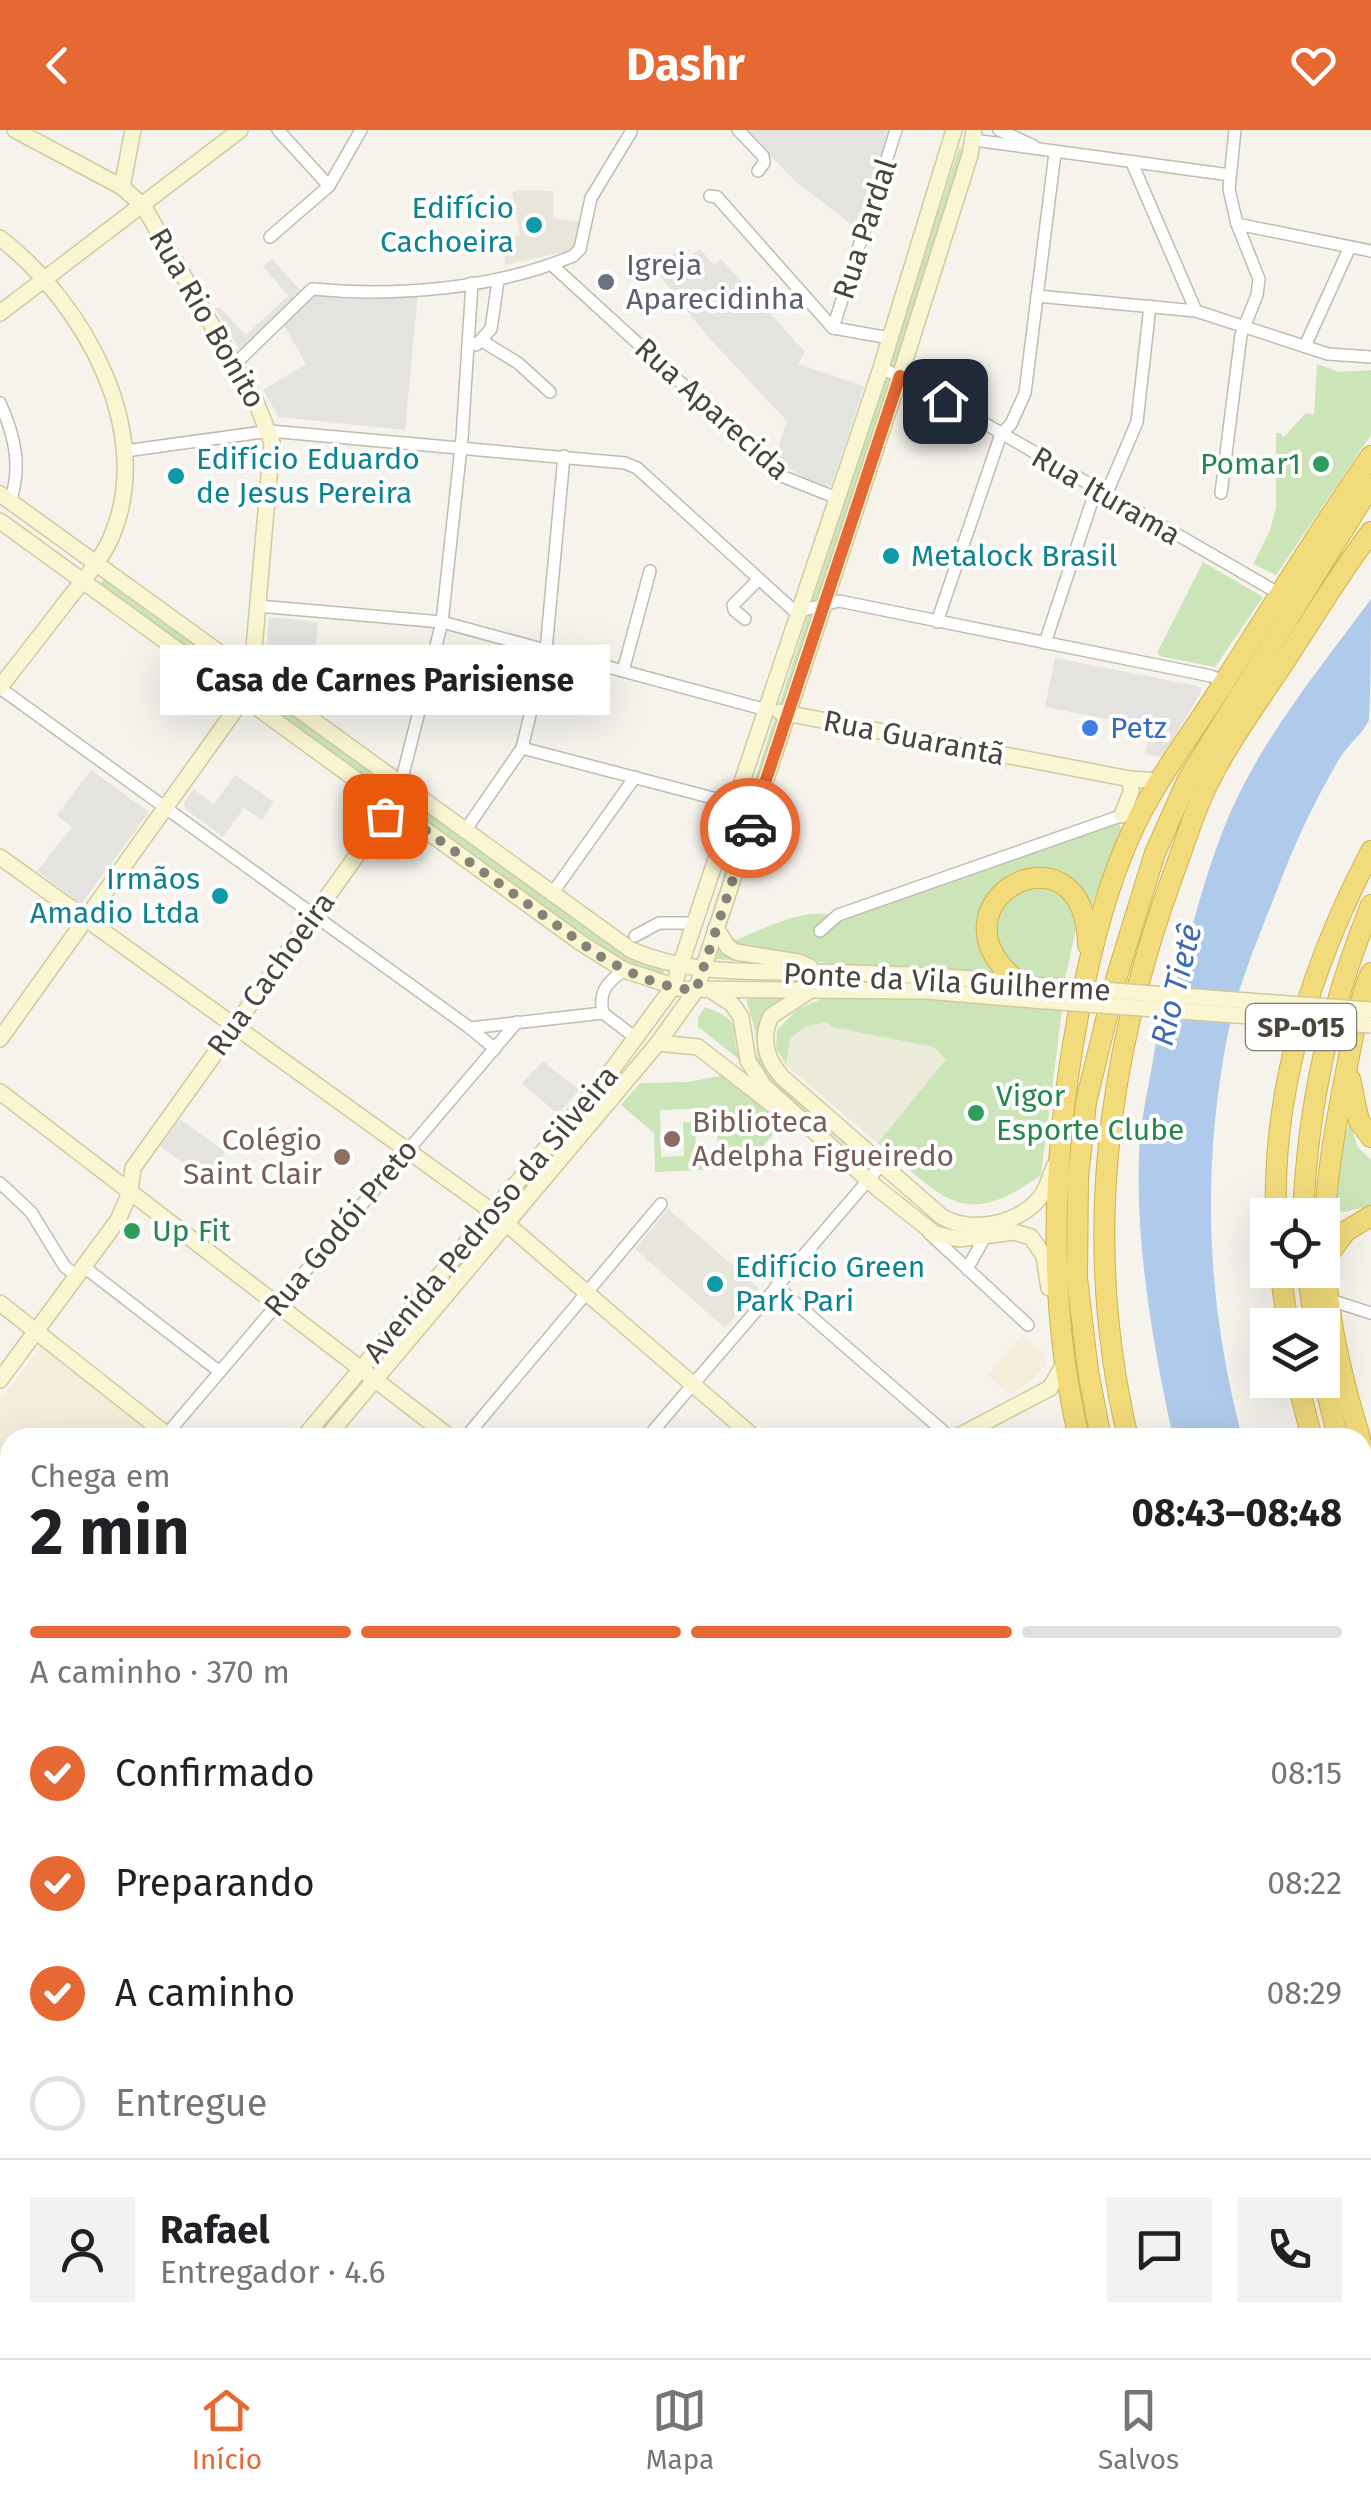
<!DOCTYPE html>
<html lang="pt">
<meta charset="utf-8">
<style>
:root{--surface:#fff;--page:#f2f2f2;--text:#202124;--muted:#757577;--line:#e0e0e0;--accent:#e66832}
body{margin:0;font-family:"Fira Sans",sans-serif;background:var(--page);color:var(--text);height:100vh;display:flex;flex-direction:column;font-size:38px;white-space:nowrap}
*{box-sizing:border-box;margin:0}
p{font-size:32px;color:var(--muted)}
.icon{flex:none;width:55px;height:55px;fill:none;stroke:currentColor;stroke-width:2;stroke-linecap:round;stroke-linejoin:round}
.map{position:relative;flex:1;overflow:hidden}
.drawer{position:absolute;left:0px;top:1298px;width:1372px;height:932px;display:flex;flex-direction:column;background:var(--surface);border-radius:30px 30px 0 0;box-shadow:0 10px 40px #0002}
.drawer>*{flex:none}
.buttons{position:absolute;left:1250px;top:1068px;display:grid;gap:20px}
.buttons a{display:grid;place-items:center;width:90px;height:90px;border-radius:0px;background:var(--surface);box-shadow:0 10px 40px #0002;font-size:50px}
.pin{position:absolute;display:grid;place-items:center;width:85px;height:85px;color:#fff;margin:-42px;border-radius:20px;box-shadow:0 5px 15px #0006}
.courier{position:absolute;display:grid;place-items:center;width:100px;height:100px;margin:-50px;border:8px solid #e66832;border-radius:50%;background:#fff;color:#222;box-shadow:0 2px 12px #0007}
.bubble{position:absolute;height:70px;border-radius:0px;background:var(--surface);box-shadow:0 10px 40px #0002;font-size:32px;font-weight:700;line-height:70px;text-align:center}
.overview em{font-style:normal;font-weight:700}
.overview div{display:flex;flex-direction:column-reverse}
.overview{display:flex;align-items:center;justify-content:space-between;height:170px;padding:0 30px}
h1{font-size:65px;font-weight:700;line-height:75px}
.bar{display:grid;grid-template-columns:repeat(4,1fr);gap:15px 10px;align-content:center;height:120px;padding:0 30px}
.bar i{height:12px;border-radius:8px;background:var(--line)}
.bar .current{background:var(--accent)}
.bar p{grid-column:span 4}
.line{display:flex;align-items:center;gap:25px;padding:0 30px;border-top:2px solid var(--line)}
.line div{flex:1}
.round{display:grid;place-items:center;flex:none;width:105px;height:105px;border-radius:0px;background:var(--page)}
ol{padding:0 30px;list-style:none}
li{display:flex;align-items:center;gap:30px;height:110px}
li p{margin-inline-start:auto}
li .icon{padding:10px;border-radius:50%;background:var(--accent);color:#fff;stroke-width:4}
li:last-child{color:var(--muted)}
li i{width:55px;height:55px;border:5px solid var(--line);border-radius:50%}
header{display:flex;justify-content:space-between;align-items:center;height:130px;padding:0 30px;background:var(--accent);color:#fff;font-size:45px;font-weight:700}
.tabs{display:flex;justify-content:space-around;align-items:center;height:140px;border-top:2px solid var(--line);background:var(--surface);font-size:28px;color:var(--muted)}
.tabs a{display:grid;justify-items:center;gap:5px}
.tabs .current{color:var(--accent)}
.map>svg:first-child{display:block}
</style>
<header><svg class="icon" aria-label="back" viewBox="0 0 24 24"><path d="M15 5l-7 7 7 7"/></svg>Dashr<svg class="icon" aria-label="heart" viewBox="0 0 24 24"><path d="M12 20l-8-8c-3-5 5-10 8-4 3-6 11-1 8 4z"/></svg></header>
<div class="map">
<svg width="1371" height="2228" viewBox="0 0 1371 2228">
<rect width="100%" height="100%" fill="#f5f3ec"/>
<!-- residential -->
<g fill="#e8e6db">
<path d="M521,60l32,1v27l27,4 -5,27 -69,16 -5,-25 19,-5 -8,-43z"/>
<path d="M668,1079l91,79 -34,40 -90,-79z"/>
</g>
<!-- commercial -->
<g fill="#f4edda">
<path d="M1022,1205l23,20 1,9 -17,19 -21,11 -21,-19z"/>
<path d="M43,1219l113,88 -146,1v435l-10,-8v-465l39,-50z"/>
</g>
<!-- industrial -->
<path fill="#e5e3dd" d="M700,119l14,16 7,-6 84,93 -7,12 66,22 -33,101 -23,-7 -34,-21 13,-38 -78,-83 -54,-68 23,-20 9,9z"/>
<!-- education -->
<path fill="#ecead8" d="M827,892l5,5 101,20 13,12 -68,84 -92,-78 4,-26 17,-13z"/>
<!-- green -->
<g fill="#cbe5b9" fill-rule="evenodd">
<path d="M959,18l6,2 -71,224 -192,569z"/>
<path d="M1317,234l22,8 32,-2v65l-95,140 -23,-11 17,-34 6,-22v-75h5l2,5 23,-25 8,2z"/>
<path d="M1203,432l60,35 -48,70 -56,-11 -1,-5z"/>
<path d="M105,448l120,87 -6,9 -120,-88z"/>
<path d="M279,575l112,80 -6,9 -112,-80z"/>
<path d="M425,681l183,131 58,26 -5,10 -39,-15 -203,-144z"/>
<path d="M1120,692l1,8 -31,80 -11,5 -14,64 -218,-13 -126,-20 17,15 -22,-2 8,-31 2,8 10,4c30,-12 67,-33 100,-24z"/>
<path d="M793,867l-13,7 -21,45 112,114 -2,3 -100,-86 -11,-18 -3,-32 -9,-31z"/>
<path d="M824,868l104,1 134,11 -21,165c-80,58 -98,21 -163,-32l68,-84 -13,-12 -101,-20 -5,-5 -20,4 -17,12 -4,27 -10,-17 1,-18 21,-21z"/>
<path d="M705,877c43,16 22,20 35,53l-42,-33v-9z"/>
<path d="M720,946l11,4 51,44 -37,44 -90,4 -1,-39 -33,-28 19,-22 48,-1zM716,978l2,47 -22,1 -1,-34h-12l1,34 -23,1 -1,-47z"/>
<path d="M1348,996l4,1 5,19 14,14v46l-27,6 -8,-3 4,-48z"/>
<path d="M135,2220h172l2,8h-174z"/>
</g>
<!-- parking -->
<g fill="#e4e3e0">
<path d="M745,0h146l-32,100 -62,-47z"/>
<path d="M272,129l30,33 -61,60 -26,-44h5l26,27 42,-39 -25,-30z"/>
<path d="M313,162l43,6 62,-5 -13,137 -126,-13 -16,-27 43,-26 -24,-42z"/>
<path d="M269,487l49,5 -3,29 17,1 2,12 -7,-1 -1,3 15,10 -9,14 -52,-41 -15,18z"/>
<path d="M1055,528l142,28 4,3 -1,5 -38,63 -17,-3 3,-14 -7,-2 1,-12 -97,-19z"/>
<path d="M91,640l58,42 -68,92 -44,-33 35,-44 -15,-12z"/>
<path d="M235,645l39,27 -12,18 -18,-12 -21,29 -38,-28 -1,-6 9,-14 21,15z"/>
<path d="M543,931l36,29 -21,24 -36,-31z"/>
<path d="M180,989l45,33 -20,27 -45,-33z"/>
</g>
<!-- water -->
<path fill="#afcaeb" d="M1371,469c0,22 0,106 -2,121 -6,13 -20,24 -28,36 -22,37 -41,76 -57,116 -20,53 -46,110 -57,166 -26,136 -20,266 15,399h-69c-20,-92 -40,-203 -33,-298 3,-33 12,-66 16,-99l-8,-4 10,-5 4,-8c26,-70 39,-144 69,-212 35,-78 90,-144 140,-212z"/>
<g fill="none" stroke-linecap="round" stroke-linejoin="round">
<defs>
<g id="street">
<path d="M278,0l51,56"/>
<path d="M738,0l25,26 1,7 -6,8"/>
<path d="M999,0l35,16"/>
<path d="M974,10l256,35"/>
<path d="M1132,33l64,148"/>
<path d="M710,66l7,1 116,131 57,10"/>
<path d="M1237,94l134,27"/>
<path d="M270,107l59,-51 32,-56"/>
<path d="M552,135l232,212 53,21"/>
<path d="M1037,166l159,15 132,43 43,3"/>
<path d="M833,198l63,-198"/>
<path d="M482,211l36,22 32,29"/>
<path d="M476,215l15,-16 7,-48"/>
<path d="M1305,216l45,-99"/>
<path d="M234,235l78,-76c85,8 182,0 261,-33l7,-7 11,-51 40,-66"/>
<path d="M881,238l37,17 362,209"/>
<path d="M0,273c15,33 22,64 10,99"/>
<path d="M125,321l145,-20 355,32 12,5 155,141 8,2 39,-10 372,75 14,6"/>
<path d="M1221,363l20,-158 16,-40 2,-16 -22,-55 -8,-35 6,-59"/>
<path d="M1106,365l31,-73 13,-116"/>
<path d="M258,476l184,16 325,88"/>
<path d="M745,489l-11,-9 -1,-5 25,-25"/>
<path d="M937,492l64,-188 10,-10 14,-31 30,-240"/>
<path d="M1045,513l51,-154"/>
<path d="M623,541l27,-100"/>
<path d="M0,558l470,340 133,-15"/>
<path d="M522,618l214,56"/>
<path d="M400,656l42,-164 20,-184 10,-155"/>
<path d="M464,702l58,-84 24,-98 18,-194"/>
<path d="M551,765l84,-118"/>
<path d="M820,801l18,-16 288,-101"/>
<path d="M635,806l24,-13h36"/>
<path d="M624,840c-16,12 -26,21 -21,43l34,26"/>
<path d="M470,898l25,21"/>
<path d="M0,1053l31,29 34,55 12,9"/>
<path d="M929,1103l99,92"/>
<path d="M84,1137l136,105"/>
<path d="M967,1139l18,-32"/>
<path d="M776,1156l175,152"/>
<path d="M1330,1170l41,13"/>
<path d="M167,1304l350,-412"/>
<path d="M465,1308l196,-234"/>
<path d="M647,1308l235,-274"/>
<path d="M931,2220l3,8"/>
<path d="M716,2228l12,-8"/>
<path d="M838,2228l9,-8"/>
<path d="M1044,2228l5,-8"/>
</g>
<g id="secondary">
<path d="M122,57l11,-57"/>
<path d="M0,108c84,65 158,196 110,302 -11,23 -29,43 -44,62 -22,29 -44,57 -66,85"/>
<path d="M0,183l240,-183"/>
<path d="M0,364l631,456c61,26 123,21 188,22 68,2 138,4 206,12"/>
<path d="M0,391l581,422 43,27 58,19 245,2 106,9"/>
<path d="M780,582l350,67 30,2"/>
<path d="M1122,685l9,-23 -1,-13"/>
<path d="M0,727l493,355 262,226"/>
<path d="M716,798l12,19 8,5 62,10 12,5"/>
<path d="M811,860l-40,26c-11,23 -5,43 11,61l159,139c29,19 81,8 101,-21 6,-9 8,-20 13,-30"/>
<path d="M712,861l20,13 9,13 7,44 16,25 113,102 58,46 24,5 55,-7 17,5 13,19 5,32"/>
<path d="M0,909l243,-340 10,-39 19,-218 -16,-40 -112,-195 -22,-20 -107,-57"/>
<path d="M658,913l40,4 75,58"/>
<path d="M0,962l451,346"/>
<path d="M0,1173l171,135"/>
<path d="M0,1250l118,-160 12,-28 3,-24 252,-352 15,-30"/>
<path d="M303,1308l311,-371 59,-80 208,-619 73,-238"/>
<path d="M326,1308l332,-395 38,-53 204,-614 70,-221 4,-25"/>
<path d="M955,1308l95,-50 14,-24"/>
<path d="M0,1882l10,-2"/>
<path d="M0,2180l10,-1"/>
<path d="M121,2220v8"/>
<path d="M321,2220l3,8"/>
<path d="M628,2220l18,4 8,-2"/>
<path d="M474,2228l111,-4 15,-4"/>
</g>
<g id="highway">
<path d="M1020,853c-103,-79 65,-171 68,-38"/>
<path d="M1350,949l9,42 12,16"/>
<path d="M1276,1085c-4,-127 37,-253 95,-364"/>
<path d="M1303,1085c5,-112 26,-205 68,-310"/>
<path d="M1326,1128l20,-27 25,-15"/>
<path d="M1280,1140l8,55"/>
<path d="M1307,1140l8,55"/>
<path d="M1322,1242l16,66"/>
<path d="M1297,1250l15,58"/>
<path d="M1079,1308c-33,-140 -27,-282 -1,-422 12,-64 28,-130 56,-189 23,-48 56,-91 84,-135 51,-80 99,-159 153,-236"/>
<path d="M1101,1308l-13,-67 -11,-93 1,-100 8,-76 30,-123 39,-126 33,-74 183,-294"/>
<path d="M1128,1308c-46,-194 -22,-381 46,-566 10,-26 18,-54 29,-78 21,-46 52,-88 80,-130 29,-44 56,-90 88,-132"/>
<path d="M1360,1308c-21,-69 -39,-146 -35,-218 2,-48 11,-96 20,-143 7,-34 12,-72 26,-104"/>
<path d="M1362,1315l9,27"/>
<path d="M1362,1365l9,27"/>
<path d="M1362,1401l9,30"/>
<path d="M1362,1468l9,29"/>
<path d="M1362,2126l9,-20"/>
<path d="M1362,2185l9,-19"/>
<path d="M1066,2228l5,-8"/>
<path d="M1088,2228l5,-8"/>
<path d="M1113,2228l5,-8"/>
<path d="M1319,2228l4,-8"/>
<path d="M1341,2228l5,-8"/>
<path d="M1359,2228l12,-22"/>
</g>
</defs>
<!-- street casing -->
<use href="#street" stroke="#c0bcaf" stroke-width="14"/>
<!-- secondary casing -->
<use href="#secondary" stroke="#d0caa0" stroke-width="18"/>
<!-- highway casing -->
<use href="#highway" stroke="#d0b34b" stroke-width="22"/>
<!-- street -->
<use href="#street" stroke="#fff" stroke-width="11"/>
<!-- secondary -->
<use href="#secondary" stroke="#faf6d1" stroke-width="15"/>
<!-- highway -->
<use href="#highway" stroke="#f1db7b" stroke-width="20"/>
<defs>
<g id="secondary-bridge">
<path d="M1034,855l337,25"/>
<path d="M1033,870l338,25"/>
</g>
</defs>
<!-- secondary-bridge casing -->
<use href="#secondary-bridge" stroke="#d0caa0" stroke-width="18" stroke-linecap="butt"/>
<!-- secondary-bridge -->
<use href="#secondary-bridge" stroke="#faf6d1" stroke-width="15"/>
</g>
<g fill="none" stroke-linecap="round" stroke-linejoin="round">
<!-- done -->
<path stroke="#858278" stroke-width="10" stroke-dasharray="0 18" d="M385,686l7,-10 206,149c31,18 62,33 98,35l54,-162"/>
<!-- route -->
<path stroke="#e66832" stroke-width="12" d="M750,698l150,-452 45,25"/>
</g>
<!-- markers -->
<g fill="#0f9aa8" stroke="#fff" stroke-width="4">
<circle cx="534" cy="95" r="10"/>
<circle cx="176" cy="346" r="10"/>
<circle cx="891" cy="426" r="10"/>
<circle cx="220" cy="766" r="10"/>
<circle cx="715" cy="1154" r="10"/>
</g>
<circle fill="#6b7280" stroke="#fff" stroke-width="4" cx="606" cy="152" r="10"/>
<g fill="#2e9e5b" stroke="#fff" stroke-width="4">
<circle cx="1321" cy="334" r="10"/>
<circle cx="976" cy="983" r="10"/>
<circle cx="132" cy="1101" r="10"/>
</g>
<circle fill="#3f7fe0" stroke="#fff" stroke-width="4" cx="1090" cy="598" r="10"/>
<g fill="#8d6e63" stroke="#fff" stroke-width="4">
<circle cx="672" cy="1009" r="10"/>
<circle cx="342" cy="1027" r="10"/>
</g>
<g text-anchor="middle" dominant-baseline="central" stroke-width="8" stroke-linejoin="round" paint-order="stroke">
<!-- shield labels -->
<rect fill="#fff" stroke="#807d75" stroke-width="2.5" x="1246" y="874" width="110" height="46" rx="8"/>
<g font-size="28" font-weight="bold" fill="#49453a">
<text x="1301" y="897">SP-015</text>
</g>
<!-- culture labels -->
<g font-size="30" fill="#0d838f" stroke="#fff" text-anchor="start">
<text x="514" y="78" text-anchor="end">Edifício<tspan x="514" dy="34">Cachoeira</tspan></text>
<text x="196" y="329">Edifício Eduardo<tspan x="196" dy="34">de Jesus Pereira</tspan></text>
<text x="911" y="426">Metalock Brasil</text>
<text x="200" y="749" text-anchor="end">Irmãos<tspan x="200" dy="34">Amadio Ltda</tspan></text>
<text x="735" y="1137">Edifício Green<tspan x="735" dy="34">Park Pari</tspan></text>
</g>
<!-- street labels -->
<g font-size="30" fill="#49453a" stroke="#fff">
<text transform="translate(865 99) rotate(-72)">Rua Pardal</text>
<text transform="translate(207 188) rotate(60)">Rua Rio Bonito</text>
<text transform="translate(712 279) rotate(42)">Rua Aparecida</text>
<text transform="translate(1106 366) rotate(30)">Rua Iturama</text>
<text transform="translate(914 608) rotate(11)">Rua Guarantã</text>
<text transform="translate(271 844) rotate(-54)">Rua Cachoeira</text>
<text transform="translate(947 852) rotate(3)">Ponte da Vila Guilherme</text>
<text transform="translate(491 1084) rotate(-50)">Avenida Pedroso da Silveira</text>
<text transform="translate(341 1098) rotate(-50)">Rua Godói Preto</text>
</g>
<!-- worship labels -->
<g font-size="30" fill="#5b616d" stroke="#fff" text-anchor="start">
<text x="626" y="135">Igreja<tspan x="626" dy="34">Aparecidinha</tspan></text>
</g>
<!-- leisure labels -->
<g font-size="30" fill="#27864d" stroke="#fff" text-anchor="start">
<text x="1301" y="334" text-anchor="end">Pomar1</text>
<text x="996" y="966">Vigor<tspan x="996" dy="34">Esporte Clube</tspan></text>
<text x="152" y="1101">Up Fit</text>
</g>
<!-- shop labels -->
<g font-size="30" fill="#366cbe" stroke="#fff" text-anchor="start">
<text x="1110" y="598">Petz</text>
</g>
<!-- education labels -->
<g font-size="30" fill="#785e54" stroke="#fff" text-anchor="start">
<text x="692" y="992">Biblioteca<tspan x="692" dy="34">Adelpha Figueiredo</tspan></text>
<text x="322" y="1010" text-anchor="end">Colégio<tspan x="322" dy="34">Saint Clair</tspan></text>
</g>
<!-- water labels -->
<g font-size="32" font-style="italic" fill="#3c6cac" stroke="#fff">
<text transform="translate(1176 855) rotate(-76)">Rio Tietê</text>
</g>
</g>
</svg>
<div class="buttons">
<a><svg class="icon" aria-label="locate" viewBox="0 0 24 24"><circle cx="12" cy="12" r="6"/><path d="M12 2v4M12 18v4M2 12h4M18 12h4"/></svg></a>
<a><svg class="icon" aria-label="layers" viewBox="0 0 24 24"><path d="M12 4l9 5-9 5-9-5zM3 14l9 5 9-5"/></svg></a>
</div>
<div class="pin" style="left:385px;top:686px;background:#ea580c"><svg class="icon" aria-label="bag" viewBox="0 0 24 24"><path d="M5 8h14l-1 12H6zM9 8a3 3 0 0 1 6 0"/></svg></div>
<div class="pin" style="left:945px;top:271px;background:#1f2937"><svg class="icon" aria-label="home" viewBox="0 0 24 24"><path d="M3 11l9-7 9 7M6 9v11h12V9"/></svg></div>
<div class="courier" style="left:750px;top:698px"><svg class="icon" aria-label="car" viewBox="0 0 24 24"><path d="M5 17H2v-5l4-1 3-4h7l3 4 3 1v5h-3M9 17h6M6 11h13"/><circle cx="7" cy="17" r="2"/><circle cx="17" cy="17" r="2"/></svg></div>
<div class="bubble" style="left:160px;top:515px;width:450px">Casa de Carnes Parisiense</div>
<section class="drawer">
<div class="overview"><div><h1>2 min</h1><p>Chega em</p></div><em>08:43–08:48</em></div>
<div class="bar"><i class="current"></i><i class="current"></i><i class="current"></i><i></i><p>A caminho · 370 m</p></div>
<ol>
<li><svg class="icon" aria-label="check" viewBox="0 0 24 24"><path d="M5 12l5 5 9-10"/></svg>Confirmado<p>08:15</p></li>
<li><svg class="icon" aria-label="check" viewBox="0 0 24 24"><path d="M5 12l5 5 9-10"/></svg>Preparando<p>08:22</p></li>
<li><svg class="icon" aria-label="check" viewBox="0 0 24 24"><path d="M5 12l5 5 9-10"/></svg>A caminho<p>08:29</p></li>
<li><i></i>Entregue</li>
</ol>
<div class="line" style="height:180px"><a class="round"><svg class="icon" aria-label="person" viewBox="0 0 24 24"><circle cx="12" cy="8" r="4"/><path d="M4 21q1-7 8-7t8 7"/></svg></a><div><b>Rafael</b><p>Entregador · 4.6</p></div><a class="round"><svg class="icon" aria-label="chat" viewBox="0 0 24 24"><path d="M4 5h16v11H9l-5 4z"/></svg></a><a class="round"><svg class="icon" aria-label="phone" viewBox="0 0 24 24"><path d="M5 4h4l2 5-3 2q2 4 5 5l2-3 5 2v4C11 20 4 13 5 4z"/></svg></a></div>
</section>
</div>
<nav class="tabs">
<a class="current"><svg class="icon" aria-label="home" viewBox="0 0 24 24"><path d="M3 11l9-7 9 7M6 9v11h12V9"/></svg>Início</a>
<a><svg class="icon" aria-label="map" viewBox="0 0 24 24"><path d="M3 6l6-2 6 2 6-2v14l-6 2-6-2-6 2zM9 4v14M15 6v14"/></svg>Mapa</a>
<a><svg class="icon" aria-label="saved" viewBox="0 0 24 24"><path d="M7 4h10v16l-5-4-5 4z"/></svg>Salvos</a>
</nav>
